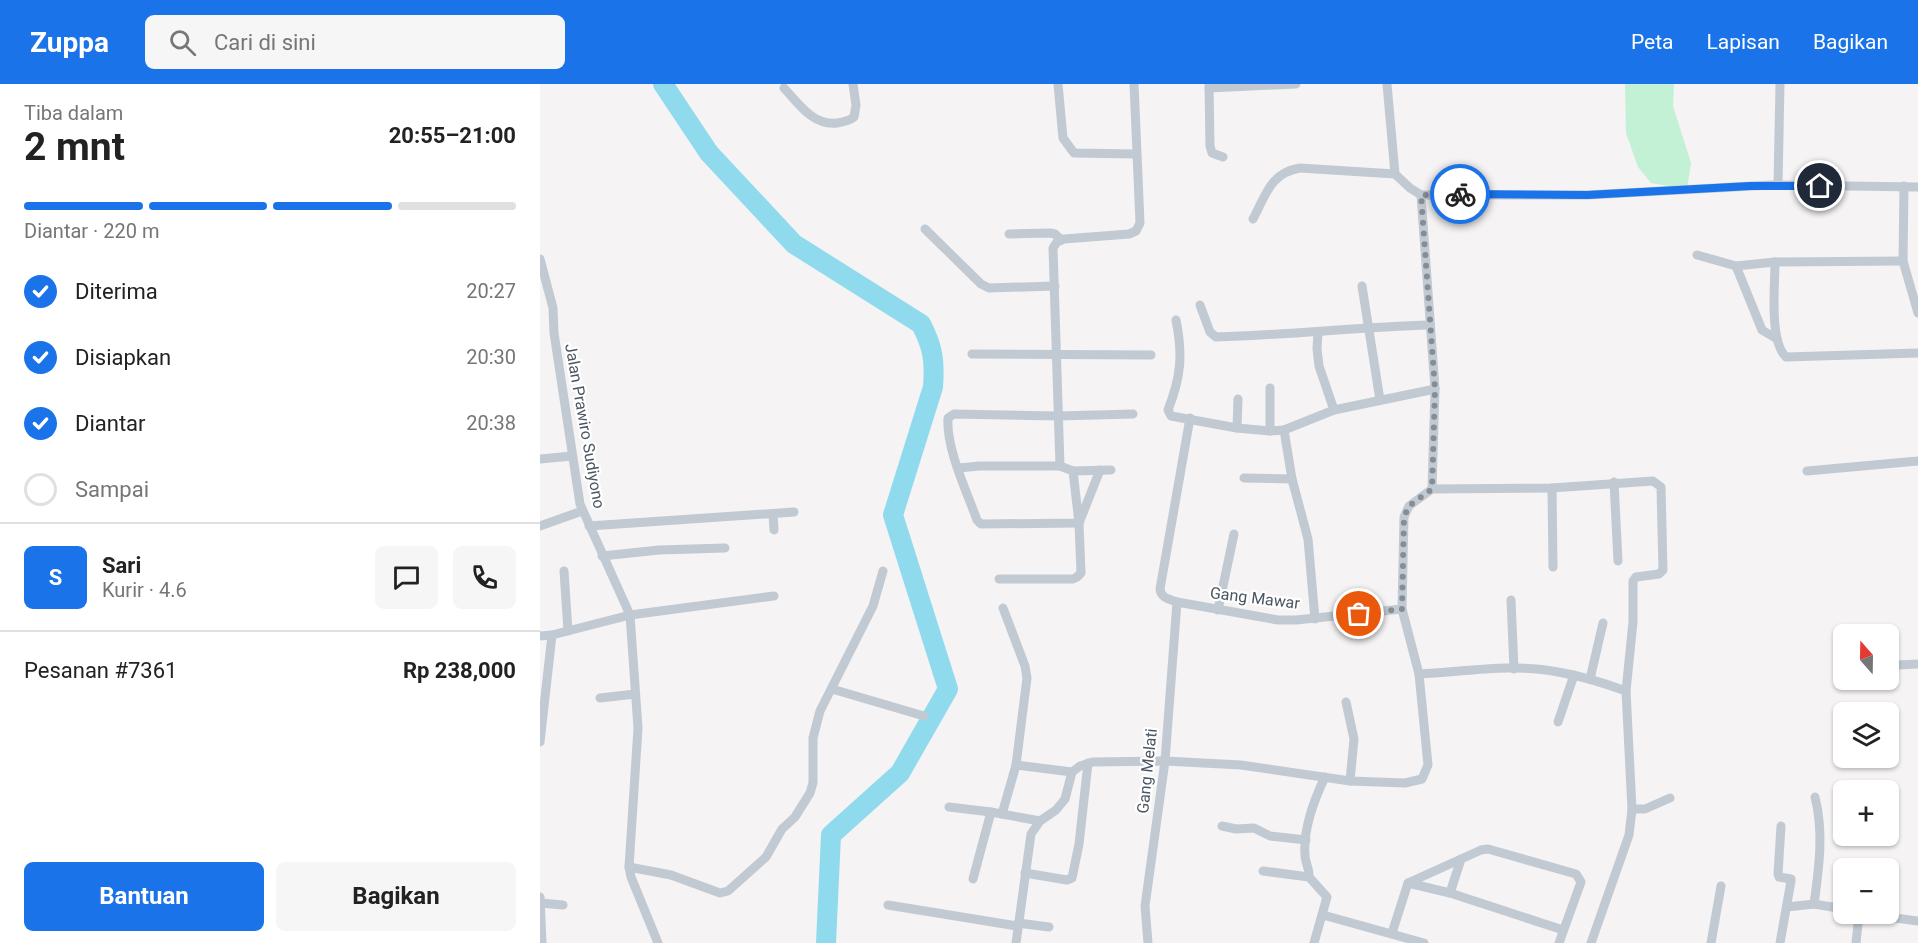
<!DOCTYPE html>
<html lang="id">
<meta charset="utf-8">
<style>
:root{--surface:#fff;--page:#f6f6f6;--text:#222;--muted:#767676;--line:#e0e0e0;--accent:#1a73e8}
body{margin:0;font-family:Roboto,sans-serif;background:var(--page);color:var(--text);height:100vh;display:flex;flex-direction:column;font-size:22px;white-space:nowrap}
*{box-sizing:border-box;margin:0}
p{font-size:20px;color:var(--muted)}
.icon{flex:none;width:33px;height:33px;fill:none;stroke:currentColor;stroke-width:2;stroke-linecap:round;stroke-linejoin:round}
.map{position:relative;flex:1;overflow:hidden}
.panel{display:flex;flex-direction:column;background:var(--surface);width:540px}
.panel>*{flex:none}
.needle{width:39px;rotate:340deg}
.fabs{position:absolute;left:1293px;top:540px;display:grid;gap:12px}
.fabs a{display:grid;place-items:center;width:66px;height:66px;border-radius:9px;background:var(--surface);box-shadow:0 2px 4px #0004;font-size:30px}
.pin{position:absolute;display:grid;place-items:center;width:51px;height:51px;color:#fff;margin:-26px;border:3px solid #fff;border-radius:50%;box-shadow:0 2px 6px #0007}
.courier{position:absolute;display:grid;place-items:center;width:60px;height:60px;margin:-30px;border:4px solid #1a73e8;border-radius:50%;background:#fff;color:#222;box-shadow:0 2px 8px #0007}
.summary em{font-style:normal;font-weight:700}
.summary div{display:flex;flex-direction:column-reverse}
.summary{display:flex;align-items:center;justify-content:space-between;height:102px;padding:0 24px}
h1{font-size:39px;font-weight:700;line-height:45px}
.bar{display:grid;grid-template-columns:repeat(4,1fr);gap:9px 6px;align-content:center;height:72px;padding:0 24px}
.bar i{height:8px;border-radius:4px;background:var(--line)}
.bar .active{background:var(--accent)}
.bar p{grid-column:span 4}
.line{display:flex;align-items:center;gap:15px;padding:0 24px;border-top:2px solid var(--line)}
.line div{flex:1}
.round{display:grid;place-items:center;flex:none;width:63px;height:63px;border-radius:9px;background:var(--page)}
ol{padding:0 24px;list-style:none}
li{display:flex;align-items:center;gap:18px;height:66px}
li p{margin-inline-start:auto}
li .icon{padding:6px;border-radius:50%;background:var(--accent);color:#fff;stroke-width:4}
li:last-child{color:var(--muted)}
li i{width:33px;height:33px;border:3px solid var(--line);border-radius:50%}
.action{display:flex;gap:12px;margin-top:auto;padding:12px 24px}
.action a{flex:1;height:69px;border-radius:9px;background:var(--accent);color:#fff;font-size:24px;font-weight:700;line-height:69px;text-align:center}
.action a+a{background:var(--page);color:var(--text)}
header{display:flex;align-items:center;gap:36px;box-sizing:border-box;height:84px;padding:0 30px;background:var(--accent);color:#fff}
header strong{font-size:28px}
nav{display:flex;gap:33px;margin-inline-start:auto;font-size:21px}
.search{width:420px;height:54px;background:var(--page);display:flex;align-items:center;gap:15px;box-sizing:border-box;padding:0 21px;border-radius:9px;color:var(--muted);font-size:22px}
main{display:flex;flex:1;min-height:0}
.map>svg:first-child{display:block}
</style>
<header>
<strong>Zuppa</strong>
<div class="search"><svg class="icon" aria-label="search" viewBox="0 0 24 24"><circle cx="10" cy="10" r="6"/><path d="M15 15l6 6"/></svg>Cari di sini</div>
<nav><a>Peta</a><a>Lapisan</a><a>Bagikan</a></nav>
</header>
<main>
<section class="panel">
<div class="summary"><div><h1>2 mnt</h1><p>Tiba dalam</p></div><em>20:55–21:00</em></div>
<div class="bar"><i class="active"></i><i class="active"></i><i class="active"></i><i></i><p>Diantar · 220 m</p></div>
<ol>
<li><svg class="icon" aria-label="check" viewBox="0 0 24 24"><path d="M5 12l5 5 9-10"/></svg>Diterima<p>20:27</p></li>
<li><svg class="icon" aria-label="check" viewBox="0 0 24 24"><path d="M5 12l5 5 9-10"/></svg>Disiapkan<p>20:30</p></li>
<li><svg class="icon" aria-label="check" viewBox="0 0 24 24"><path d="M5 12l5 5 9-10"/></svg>Diantar<p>20:38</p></li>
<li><i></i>Sampai</li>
</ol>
<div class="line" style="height:108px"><b class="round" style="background:var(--accent);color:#fff">S</b><div><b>Sari</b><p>Kurir · 4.6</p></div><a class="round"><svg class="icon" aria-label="chat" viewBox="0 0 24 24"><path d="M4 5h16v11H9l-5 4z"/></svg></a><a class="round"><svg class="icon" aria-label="phone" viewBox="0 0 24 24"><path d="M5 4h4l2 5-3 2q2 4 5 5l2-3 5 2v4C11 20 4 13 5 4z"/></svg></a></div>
<div class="line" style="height:78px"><div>Pesanan #7361</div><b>Rp 238,000</b></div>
<div class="action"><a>Bantuan</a><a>Bagikan</a></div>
</section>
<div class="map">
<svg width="1378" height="859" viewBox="0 0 1378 859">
<rect width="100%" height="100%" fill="#f5f3f3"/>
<!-- green -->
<path fill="#c3f1d5" d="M1085,0h49l-1,22 18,57 -4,26 -36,-6 -13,-16 -12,-34z"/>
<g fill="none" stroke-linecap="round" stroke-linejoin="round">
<!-- river -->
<path stroke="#90daee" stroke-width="20" d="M123,0l46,69 85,91 127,80c12,23 14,37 12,63l-40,128 55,174 -48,84 -69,62 -5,108"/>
<!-- minor -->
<g stroke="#c1cad2" stroke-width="9">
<path d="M518,0l5,54 11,15 62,1"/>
<path d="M669,0l1,62 2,7 11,4"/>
<path d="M847,0l8,90 15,14 11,7"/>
<path d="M244,4c15,16 29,38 53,35 7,-1 12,-2 17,-6l2,-12 -3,-21"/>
<path d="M669,4l87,-4"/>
<path d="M1238,101l2,-101"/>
<path d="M1364,102l-1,75 15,52"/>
<path d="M881,111h166l184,-10 147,2"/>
<path d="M713,135c13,-24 17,-46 47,-51l95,6"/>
<path d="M385,145l56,55 8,4 66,-2"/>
<path d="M469,150l41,-1 5,1 6,6"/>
<path d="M1157,171l39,11 39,-4 128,-1"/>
<path d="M0,175l13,49 1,25 26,171 50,111 8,113 -9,139 2,10 27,66"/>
<path d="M1235,178c0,23 -6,79 11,95l132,-4"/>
<path d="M1196,182l26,64 15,9"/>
<path d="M822,202l18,114"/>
<path d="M660,221l10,27 6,5c72,-2 143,-10 214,-12"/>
<path d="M636,236c7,35 5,57 -8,90l3,6 66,12 33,3 14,-1 50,-20 101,-21"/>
<path d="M778,248l-1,17 2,17 15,44"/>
<path d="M432,270l179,1"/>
<path d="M650,334l-30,171c1,9 9,10 17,13l101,18h18l106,-11"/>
<path d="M697,344l1,-29"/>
<path d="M744,346l8,49 16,60 7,80"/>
<path d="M730,347v-43"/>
<path d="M0,375l32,-3"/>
<path d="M419,384l20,-2h81"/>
<path d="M560,386l-21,53 -98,1 -4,-4c-11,-30 -31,-72 -29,-102l6,-4 104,2 75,-2"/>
<path d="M533,387l38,-1"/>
<path d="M1267,387l111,-10"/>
<path d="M704,394l48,1"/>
<path d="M1074,398l4,79"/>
<path d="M1012,404l1,79"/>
<path d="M892,405l120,-1 101,-7 8,6 2,83 -4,4 -23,3 -3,4v41l-7,69 6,118 -3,26 -38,108"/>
<path d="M233,430l1,16"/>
<path d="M0,442l42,-15"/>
<path d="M49,442l205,-14"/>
<path d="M62,472l57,-6 66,-2"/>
<path d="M24,487l4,60"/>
<path d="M459,495h74l4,-2 4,-4 -2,-50 -6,-52 -13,-5 -7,-218 4,-6 7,-3 65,-5 7,-3 4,-8 -6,-139"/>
<path d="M971,516l3,69"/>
<path d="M678,526l16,-76"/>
<path d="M0,552l12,-1"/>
<path d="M1358,581l20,-1"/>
<path d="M879,590c45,-2 94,-11 139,-2 23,4 46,11 68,19"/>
<path d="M1050,595l13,-56"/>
<path d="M292,605l92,27"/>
<path d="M60,614l35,-4"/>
<path d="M806,618l8,37 -4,42"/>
<path d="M1018,638l16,-47"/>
<path d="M0,658l12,-107 78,-20 144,-19"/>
<path d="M476,681l56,7"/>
<path d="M409,723l42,5 49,9"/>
<path d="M1092,725h13l25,-11"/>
<path d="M462,730l14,-49 11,-87 -2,-12 -22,-58"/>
<path d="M682,742l14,3 18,-1 16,8 36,4"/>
<path d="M89,783l42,8 49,18 8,-2 38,-34 16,-28 13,-12 15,-24 3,-10v-45l7,-27 53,-105 10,-35"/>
<path d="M723,787l46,6"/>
<path d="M485,789l42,7 5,-2 7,-34 9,-81"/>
<path d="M433,795l18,-67"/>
<path d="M868,799l42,10 113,37"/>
<path d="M910,809l11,-34"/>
<path d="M0,813l2,46"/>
<path d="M0,819l23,2"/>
<path d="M1274,820c5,-36 10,-72 1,-107"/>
<path d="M348,821l129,21"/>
<path d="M1247,823l27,-3 30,5"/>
<path d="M1325,830l53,7"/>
<path d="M783,831l101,28"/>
<path d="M478,839l31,4"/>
<path d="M852,849l16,-50 73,-33 7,-1 88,25 5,8 -22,61"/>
<path d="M476,859l15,-109 9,-13 16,-11 9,-11 7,-27 8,-6 13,-4 72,-1 76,4 109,16 55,2 17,-4 6,-14 -9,-91 -17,-65 2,-92 5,-11 23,-17 3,-100 -14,-194"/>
<path d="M608,859l-3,-37 20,-145 12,-159"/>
<path d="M774,859l13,-46 -18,-20c1,-8 -4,-14 -4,-22 -2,-26 9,-55 20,-78"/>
<path d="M1171,859l10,-57"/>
<path d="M1240,859l11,-62v-2l-12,-2 -1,-3 3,-48"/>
<path d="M1316,859l3,-29"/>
</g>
</g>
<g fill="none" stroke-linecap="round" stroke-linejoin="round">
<!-- done -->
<path stroke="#868d94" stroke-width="6" stroke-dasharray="0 10.8" d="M819,530l43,-5 2,-92 5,-11 23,-17 3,-100 -14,-194 39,-1"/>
<!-- route -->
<path stroke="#1a73e8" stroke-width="8" d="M920,110l127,1 163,-9h70"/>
</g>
<g text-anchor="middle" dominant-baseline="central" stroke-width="4.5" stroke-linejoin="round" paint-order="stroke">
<!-- street labels -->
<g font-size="16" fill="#4a5661" stroke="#fff">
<text transform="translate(45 342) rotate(80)">Jalan Prawiro Sudiyono</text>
<text transform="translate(715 514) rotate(7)">Gang Mawar</text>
<text transform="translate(607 687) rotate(-84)">Gang Melati</text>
</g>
</g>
</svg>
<div class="fabs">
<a><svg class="needle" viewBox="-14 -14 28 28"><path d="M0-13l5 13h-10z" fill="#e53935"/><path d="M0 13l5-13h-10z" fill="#767676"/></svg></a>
<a><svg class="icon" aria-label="layers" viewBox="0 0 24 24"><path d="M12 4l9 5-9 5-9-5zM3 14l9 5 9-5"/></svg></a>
<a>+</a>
<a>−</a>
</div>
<div class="pin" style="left:819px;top:530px;background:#ea580c"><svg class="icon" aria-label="bag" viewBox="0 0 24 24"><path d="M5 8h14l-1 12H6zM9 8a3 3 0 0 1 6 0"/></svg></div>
<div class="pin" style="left:1280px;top:102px;background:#1f2937"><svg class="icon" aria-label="home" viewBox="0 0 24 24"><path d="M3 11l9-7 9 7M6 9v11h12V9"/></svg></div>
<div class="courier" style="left:920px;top:110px"><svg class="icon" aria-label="bike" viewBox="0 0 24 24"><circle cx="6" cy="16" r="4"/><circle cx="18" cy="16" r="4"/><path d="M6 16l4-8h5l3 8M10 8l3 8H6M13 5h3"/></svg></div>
</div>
</main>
